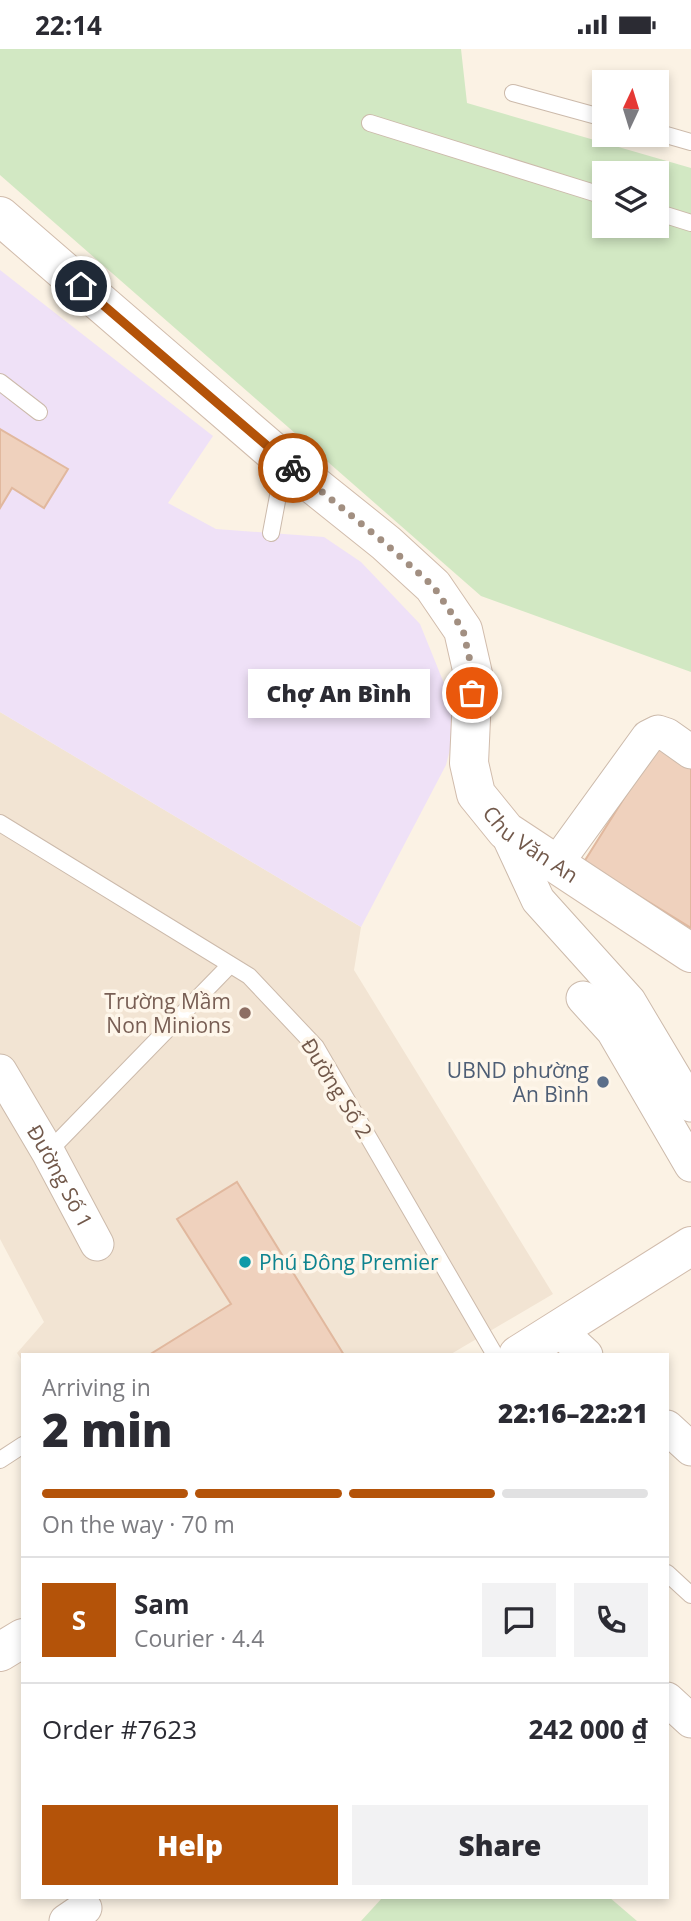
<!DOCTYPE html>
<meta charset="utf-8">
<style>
:root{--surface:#fff;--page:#f2f2f3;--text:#2b2b33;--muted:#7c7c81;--line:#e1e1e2;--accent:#b45309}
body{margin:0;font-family:"Open Sans",sans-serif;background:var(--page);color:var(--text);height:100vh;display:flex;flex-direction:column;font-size:26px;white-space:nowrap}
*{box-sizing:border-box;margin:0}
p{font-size:23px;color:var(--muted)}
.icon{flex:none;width:38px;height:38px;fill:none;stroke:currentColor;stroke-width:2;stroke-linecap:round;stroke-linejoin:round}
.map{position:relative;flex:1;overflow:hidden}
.drawer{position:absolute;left:21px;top:1304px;width:648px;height:546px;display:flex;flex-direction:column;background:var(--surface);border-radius:0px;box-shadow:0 4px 10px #0003}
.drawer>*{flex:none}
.needle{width:46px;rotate:4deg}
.buttons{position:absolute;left:592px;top:21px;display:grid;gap:14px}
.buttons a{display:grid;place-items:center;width:77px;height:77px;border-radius:0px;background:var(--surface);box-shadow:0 4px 10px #0003;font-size:35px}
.pin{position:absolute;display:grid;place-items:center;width:60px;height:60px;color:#fff;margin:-30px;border:4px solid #fff;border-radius:50%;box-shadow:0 2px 7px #0007}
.courier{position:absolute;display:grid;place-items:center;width:70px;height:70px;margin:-35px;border:5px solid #b45309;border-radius:50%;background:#fff;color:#222;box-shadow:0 2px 9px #0007}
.bubble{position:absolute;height:49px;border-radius:0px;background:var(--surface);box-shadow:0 4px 10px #0003;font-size:23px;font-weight:800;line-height:49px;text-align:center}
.head em{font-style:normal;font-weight:800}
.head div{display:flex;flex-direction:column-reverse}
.head{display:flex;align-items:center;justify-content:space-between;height:119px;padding:0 21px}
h1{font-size:46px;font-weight:800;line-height:52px}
.bar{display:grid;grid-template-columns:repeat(4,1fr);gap:10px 7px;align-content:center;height:84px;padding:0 21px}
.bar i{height:9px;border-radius:5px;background:var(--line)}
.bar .selected{background:var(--accent)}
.bar p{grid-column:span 4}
.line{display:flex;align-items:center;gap:18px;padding:0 21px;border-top:2px solid var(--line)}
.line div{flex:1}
.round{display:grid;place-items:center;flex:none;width:74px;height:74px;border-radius:0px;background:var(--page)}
.action{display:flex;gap:14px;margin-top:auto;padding:14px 21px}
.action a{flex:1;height:80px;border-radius:0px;background:var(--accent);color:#fff;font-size:28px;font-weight:800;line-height:80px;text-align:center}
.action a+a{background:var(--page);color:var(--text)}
.status{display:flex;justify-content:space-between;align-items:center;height:49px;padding:0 35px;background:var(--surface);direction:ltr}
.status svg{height:19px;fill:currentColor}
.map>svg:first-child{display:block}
</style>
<div class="status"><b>22:14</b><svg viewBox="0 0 49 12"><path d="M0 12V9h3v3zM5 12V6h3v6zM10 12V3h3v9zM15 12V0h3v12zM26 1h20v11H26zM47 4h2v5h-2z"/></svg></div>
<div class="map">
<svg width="691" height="1872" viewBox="0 0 691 1872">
<rect width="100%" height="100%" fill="#fbf2e4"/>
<!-- residential -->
<path fill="#f2e4d3" d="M0,663l361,215 -7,43 199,324 -102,60 -428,1v7l-6,-9 27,-31 -44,-83z"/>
<!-- education -->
<path fill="#efe1f7" d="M0,221l213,166 -45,67 48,26 108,8 37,25 59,62 38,94 -12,47 -85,162 -361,-215z"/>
<!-- green -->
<g fill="#d2e8c3" fill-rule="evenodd">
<path d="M0,0h461l6,54 224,65v504l-210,-76 -481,-421zM604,124h52v53h-52z"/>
<path d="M383,1848h226l28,24h-276z"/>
</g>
<!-- building -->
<g fill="#efd1bd" stroke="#e1b89e" stroke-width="2">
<path d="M0,380l68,40 -24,39 -32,-20 -12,20z"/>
<path d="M658,695l33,20v164l-107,-66z"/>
<path d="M237,1133l107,173h-195l82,-51 -54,-85z"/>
</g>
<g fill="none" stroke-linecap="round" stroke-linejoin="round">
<defs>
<g id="lane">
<path d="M513,44l91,25"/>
<path d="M370,74l234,73"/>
<path d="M656,83l35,10"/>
<path d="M656,163l35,11"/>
<path d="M0,333l39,30"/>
<path d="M271,484l13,-69"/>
<path d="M0,774l249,153 67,71 179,308"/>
<path d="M48,1103l182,-187"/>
<path d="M0,1411l23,-15"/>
<path d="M667,1524l24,22"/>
</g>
<g id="street">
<path d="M506,782l32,69 91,101 62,104"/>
<path d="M556,815l92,-127 10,-5 9,3 24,17"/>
<path d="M583,949l30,33 78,134"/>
<path id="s1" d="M0,1022l48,81 49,92"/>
<path d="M558,1280l28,26"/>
<path d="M667,1378l24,22"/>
<path d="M667,1650l24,22"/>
<path d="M66,1872l19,-13"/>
</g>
<g id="secondary">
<path id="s2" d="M0,167l285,246 101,81 47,43 30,44 10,44 -4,89 7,31 30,37 185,122"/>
<path d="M518,1306l173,-109"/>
<path d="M0,1603l23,-14"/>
</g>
</defs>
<!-- lane casing -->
<use href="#lane" stroke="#ccbaab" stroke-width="18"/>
<!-- street casing -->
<use href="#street" stroke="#ccbaab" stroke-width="35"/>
<!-- secondary casing -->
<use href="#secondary" stroke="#d1bcac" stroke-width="40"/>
<!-- lane -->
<use href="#lane" stroke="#fff" stroke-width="16"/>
<!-- street -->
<use href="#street" stroke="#fff" stroke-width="33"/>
<!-- secondary -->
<use href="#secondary" stroke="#fff" stroke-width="38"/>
</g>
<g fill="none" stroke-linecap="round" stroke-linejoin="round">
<!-- done -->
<path stroke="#a28f81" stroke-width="7" stroke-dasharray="0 12.6" d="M293,419l93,76 47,42 30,44 10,44 -1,19"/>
<!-- route -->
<path stroke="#b45309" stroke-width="9" d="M81,237l212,182"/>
</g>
<!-- markers -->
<circle fill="#8d6e63" stroke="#fef6ea" stroke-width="2.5" cx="245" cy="964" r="7"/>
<circle fill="#5c6f8a" stroke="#fef6ea" stroke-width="2.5" cx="603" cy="1033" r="7"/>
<circle fill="#0f9aa8" stroke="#fef6ea" stroke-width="2.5" cx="245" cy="1213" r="7"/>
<g text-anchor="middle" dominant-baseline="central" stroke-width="7" stroke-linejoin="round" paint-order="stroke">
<!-- street labels -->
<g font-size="21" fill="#72594b" stroke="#fef6ea">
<text stroke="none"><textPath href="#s2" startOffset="864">Chu Văn An</textPath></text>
<text transform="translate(337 1039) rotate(58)">Đường Số 2</text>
<text stroke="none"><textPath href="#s1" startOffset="121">Đường Số 1</textPath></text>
</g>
<!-- education labels -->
<g font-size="21" fill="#785e54" stroke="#fef6ea" text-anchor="end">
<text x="231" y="952">Trường Mầm<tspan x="231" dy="24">Non Minions</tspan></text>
</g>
<!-- service labels -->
<g font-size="21" fill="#4e5e75" stroke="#fef6ea" text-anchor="end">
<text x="589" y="1021">UBND phường<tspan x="589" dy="24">An Bình</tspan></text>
</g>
<!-- culture labels -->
<g font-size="21" fill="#0d838f" stroke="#fef6ea" text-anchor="start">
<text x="259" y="1213">Phú Đông Premier</text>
</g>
</g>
</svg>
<div class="buttons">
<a><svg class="needle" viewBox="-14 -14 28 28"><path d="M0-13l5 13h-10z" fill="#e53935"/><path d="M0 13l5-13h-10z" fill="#7c7c81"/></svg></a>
<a><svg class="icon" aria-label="layers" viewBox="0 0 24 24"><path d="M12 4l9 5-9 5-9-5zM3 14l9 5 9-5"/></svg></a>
</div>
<div class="pin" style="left:472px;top:644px;background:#ea580c"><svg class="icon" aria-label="bag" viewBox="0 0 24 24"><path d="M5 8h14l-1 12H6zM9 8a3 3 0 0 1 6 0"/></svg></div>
<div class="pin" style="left:81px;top:237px;background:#1f2937"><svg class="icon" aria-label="home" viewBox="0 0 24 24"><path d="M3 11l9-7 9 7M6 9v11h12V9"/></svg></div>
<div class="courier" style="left:293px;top:419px"><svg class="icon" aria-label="bike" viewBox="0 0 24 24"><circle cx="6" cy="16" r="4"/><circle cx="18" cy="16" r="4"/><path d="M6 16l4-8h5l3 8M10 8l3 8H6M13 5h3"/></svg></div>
<div class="bubble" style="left:248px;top:620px;width:182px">Chợ An Bình</div>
<section class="drawer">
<div class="head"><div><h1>2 min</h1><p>Arriving in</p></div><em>22:16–22:21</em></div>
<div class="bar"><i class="selected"></i><i class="selected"></i><i class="selected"></i><i></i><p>On the way · 70 m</p></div>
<div class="line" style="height:126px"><b class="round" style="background:var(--accent);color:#fff">S</b><div><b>Sam</b><p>Courier · 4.4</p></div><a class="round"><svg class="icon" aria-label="chat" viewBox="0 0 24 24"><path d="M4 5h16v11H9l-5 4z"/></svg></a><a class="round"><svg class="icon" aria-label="phone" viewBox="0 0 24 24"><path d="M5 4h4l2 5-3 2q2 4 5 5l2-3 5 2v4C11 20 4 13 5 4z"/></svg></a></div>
<div class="line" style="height:91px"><div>Order #7623</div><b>242 000 ₫</b></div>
<div class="action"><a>Help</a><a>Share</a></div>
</section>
</div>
